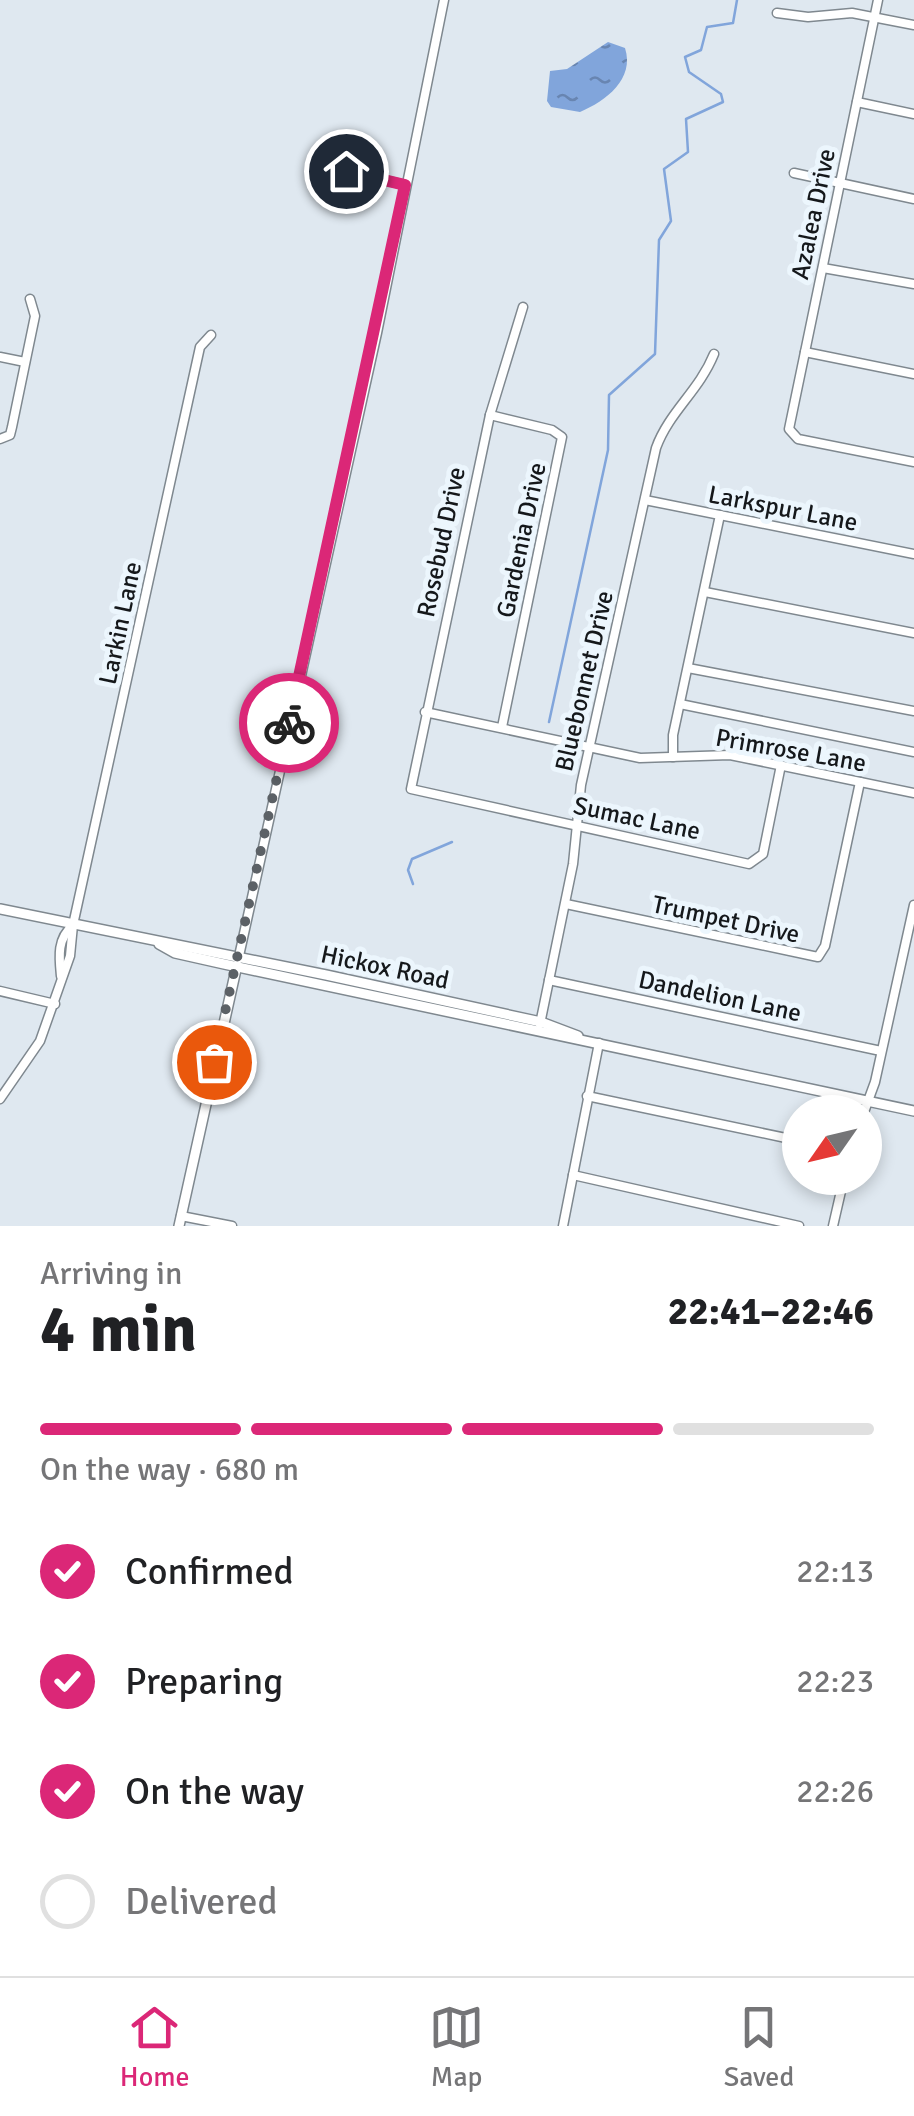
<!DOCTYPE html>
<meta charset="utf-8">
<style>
:root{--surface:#fff;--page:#f2f2f2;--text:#202124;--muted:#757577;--line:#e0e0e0;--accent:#db2777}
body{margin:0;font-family:Signika,sans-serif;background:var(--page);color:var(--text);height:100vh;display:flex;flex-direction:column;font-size:38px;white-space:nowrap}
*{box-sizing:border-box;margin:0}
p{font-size:32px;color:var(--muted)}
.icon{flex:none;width:55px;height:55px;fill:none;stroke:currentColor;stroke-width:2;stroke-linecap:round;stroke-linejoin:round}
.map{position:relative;height:1226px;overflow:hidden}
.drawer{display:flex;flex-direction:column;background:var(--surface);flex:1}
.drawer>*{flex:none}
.needle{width:65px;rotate:236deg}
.controls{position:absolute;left:782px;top:1095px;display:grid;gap:20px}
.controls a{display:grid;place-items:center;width:100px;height:100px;border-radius:50%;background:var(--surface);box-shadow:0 5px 15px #0003;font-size:50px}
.pin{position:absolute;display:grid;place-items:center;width:85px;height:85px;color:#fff;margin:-42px;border:5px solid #fff;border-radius:50%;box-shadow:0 2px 10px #0007}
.courier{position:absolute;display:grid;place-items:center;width:100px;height:100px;margin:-50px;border:8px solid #db2777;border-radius:50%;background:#fff;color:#222;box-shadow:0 2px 12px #0007}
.head em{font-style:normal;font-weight:800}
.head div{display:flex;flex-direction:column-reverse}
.head{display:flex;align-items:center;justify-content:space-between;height:170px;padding:0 40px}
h1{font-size:65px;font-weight:800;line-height:75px}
.bar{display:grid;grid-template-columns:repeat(4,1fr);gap:15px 10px;align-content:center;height:120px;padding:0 40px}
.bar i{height:12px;border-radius:8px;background:var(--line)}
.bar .on{background:var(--accent)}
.bar p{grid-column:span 4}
ol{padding:0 40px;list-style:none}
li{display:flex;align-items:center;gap:30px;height:110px}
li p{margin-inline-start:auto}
li .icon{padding:10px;border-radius:50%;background:var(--accent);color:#fff;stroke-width:4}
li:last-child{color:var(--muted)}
li i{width:55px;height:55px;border:5px solid var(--line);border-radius:50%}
.menu{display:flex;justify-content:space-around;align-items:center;height:140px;border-top:2px solid var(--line);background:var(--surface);font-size:28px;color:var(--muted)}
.menu a{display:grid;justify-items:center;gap:5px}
.menu .on{color:var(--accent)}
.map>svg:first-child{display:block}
</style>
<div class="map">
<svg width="914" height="1226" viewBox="0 0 914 1226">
<defs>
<pattern id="water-ripples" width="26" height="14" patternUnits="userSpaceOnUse" patternTransform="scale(2.5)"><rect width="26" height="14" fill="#81a5db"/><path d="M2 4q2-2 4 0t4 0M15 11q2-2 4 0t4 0" fill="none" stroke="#6885b1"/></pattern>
</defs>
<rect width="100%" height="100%" fill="#dfe8f0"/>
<!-- water -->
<path fill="url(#water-ripples)" d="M608,42l17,6c10,31 -19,53 -45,64l-29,-5 -4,-6 3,-30 17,-2z"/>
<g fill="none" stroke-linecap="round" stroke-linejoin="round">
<!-- stream -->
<g stroke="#81a5db" stroke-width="2.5">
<path d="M549,722l59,-272 1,-55 46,-41 4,-114 12,-19 -7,-52 24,-17 -2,-33 37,-17 -2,-8 -32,-22 -4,-15 16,-7 6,-23 26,-4 4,-23"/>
<path d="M413,884l-5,-14 4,-11 40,-17"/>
</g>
<defs>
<g id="minor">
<path d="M878,0l-89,429 9,10 116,23"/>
<path d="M777,13l31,4 44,-4 62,12"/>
<path d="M857,102l57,12"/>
<path d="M347,171l58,14"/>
<path d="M794,173l120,26"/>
<path d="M823,268l91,16"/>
<path d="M523,307l-33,108 -79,374 338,75 14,-10 18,-89"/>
<path d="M805,352l109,22"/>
<path d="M0,357l25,5"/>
<path d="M490,415l62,15 10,7 -60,290"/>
<path d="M0,439l10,-4 2,-8 23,-111 -5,-17"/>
<path d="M645,500l269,54"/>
<path d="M705,592l209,41"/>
<path d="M688,668l226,43"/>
<path d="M680,704l234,48"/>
<path d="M425,712l215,46 90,-3 184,38"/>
<path d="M673,757v-22l47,-220"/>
<path d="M566,904l252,53 7,-11 35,-164"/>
<path d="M239,956l138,-623 67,-333"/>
<path d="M61,976c-2,-20 -4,-37 12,-51"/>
<path d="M549,980l332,71"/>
<path d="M0,991l55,13"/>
<path d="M540,1024l33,-160 8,-79 75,-337c13,-36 43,-57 58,-94"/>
<path d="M587,1096l213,45"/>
<path d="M0,1099l40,-58 30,-85 3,-31 127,-578 11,-12"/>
<path d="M864,1112l11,-30 39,-177"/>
<path d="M573,1175l226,51"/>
<path d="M181,1216l51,10"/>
<path d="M563,1226l36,-183"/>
<path d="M833,1226l11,-48"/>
</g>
<g id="tertiary">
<path d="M0,909l326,66 215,47 37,14"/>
<path d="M159,944l16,9 49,11 690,147"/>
<path d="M179,1226l58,-261"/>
</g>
</defs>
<!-- minor casing -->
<use href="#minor" stroke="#7f888f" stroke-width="11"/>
<!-- tertiary casing -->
<use href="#tertiary" stroke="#7f888f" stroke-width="12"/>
<!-- minor -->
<use href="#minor" stroke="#fff" stroke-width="8"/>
<!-- tertiary -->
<use href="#tertiary" stroke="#fff" stroke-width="9"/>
</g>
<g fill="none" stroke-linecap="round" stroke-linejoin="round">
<!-- done -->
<path stroke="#5c6166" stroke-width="10" stroke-dasharray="0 18" d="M214,1062l75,-339"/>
<!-- route -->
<path stroke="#db2777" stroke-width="12" d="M289,723l116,-538 -59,-14"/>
</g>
<g text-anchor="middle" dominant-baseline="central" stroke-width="10" stroke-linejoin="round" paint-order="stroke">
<!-- street labels -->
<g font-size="25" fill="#15181b" stroke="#ecf6fd">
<text transform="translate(813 214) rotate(-78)">Azalea Drive</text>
<text transform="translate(783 508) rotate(11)">Larkspur Lane</text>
<text transform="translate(521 540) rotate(-78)">Gardenia Drive</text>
<text transform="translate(441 542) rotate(-78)">Rosebud Drive</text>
<text transform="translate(120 623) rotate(-78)">Larkin Lane</text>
<text transform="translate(584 681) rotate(-77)">Bluebonnet Drive</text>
<text transform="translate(791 750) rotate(10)">Primrose Lane</text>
<text transform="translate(637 818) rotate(12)">Sumac Lane</text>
<text transform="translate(726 919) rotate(12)">Trumpet Drive</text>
<text transform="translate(385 967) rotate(12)">Hickox Road</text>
<text transform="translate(720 996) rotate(12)">Dandelion Lane</text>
</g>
</g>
</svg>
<div class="controls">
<a><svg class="needle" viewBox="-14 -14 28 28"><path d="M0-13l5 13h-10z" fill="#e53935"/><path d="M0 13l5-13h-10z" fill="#757577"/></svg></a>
</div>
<div class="pin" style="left:214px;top:1062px;background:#ea580c"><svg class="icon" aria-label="bag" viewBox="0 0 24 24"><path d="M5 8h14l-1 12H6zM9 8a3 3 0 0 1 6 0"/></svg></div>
<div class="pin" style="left:346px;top:171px;background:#1f2937"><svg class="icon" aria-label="home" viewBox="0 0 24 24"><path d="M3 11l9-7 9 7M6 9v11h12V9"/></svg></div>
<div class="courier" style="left:289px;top:723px"><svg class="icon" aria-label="bike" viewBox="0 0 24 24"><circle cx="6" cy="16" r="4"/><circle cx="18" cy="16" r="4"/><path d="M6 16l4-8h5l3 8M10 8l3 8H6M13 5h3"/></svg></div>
</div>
<section class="drawer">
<div class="head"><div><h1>4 min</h1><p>Arriving in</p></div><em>22:41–22:46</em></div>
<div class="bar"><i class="on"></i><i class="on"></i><i class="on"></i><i></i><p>On the way · 680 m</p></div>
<ol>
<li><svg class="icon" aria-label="check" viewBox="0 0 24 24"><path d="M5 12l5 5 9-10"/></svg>Confirmed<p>22:13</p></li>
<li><svg class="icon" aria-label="check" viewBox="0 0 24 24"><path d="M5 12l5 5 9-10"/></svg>Preparing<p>22:23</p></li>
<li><svg class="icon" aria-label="check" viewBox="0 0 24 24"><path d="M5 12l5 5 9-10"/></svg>On the way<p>22:26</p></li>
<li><i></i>Delivered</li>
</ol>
</section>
<nav class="menu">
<a class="on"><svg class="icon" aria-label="home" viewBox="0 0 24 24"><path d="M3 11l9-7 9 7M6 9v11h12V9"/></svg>Home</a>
<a><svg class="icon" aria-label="map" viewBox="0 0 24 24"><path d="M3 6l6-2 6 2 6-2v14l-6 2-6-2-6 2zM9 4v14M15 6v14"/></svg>Map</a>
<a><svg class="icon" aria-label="saved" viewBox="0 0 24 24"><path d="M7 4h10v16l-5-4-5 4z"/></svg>Saved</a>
</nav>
